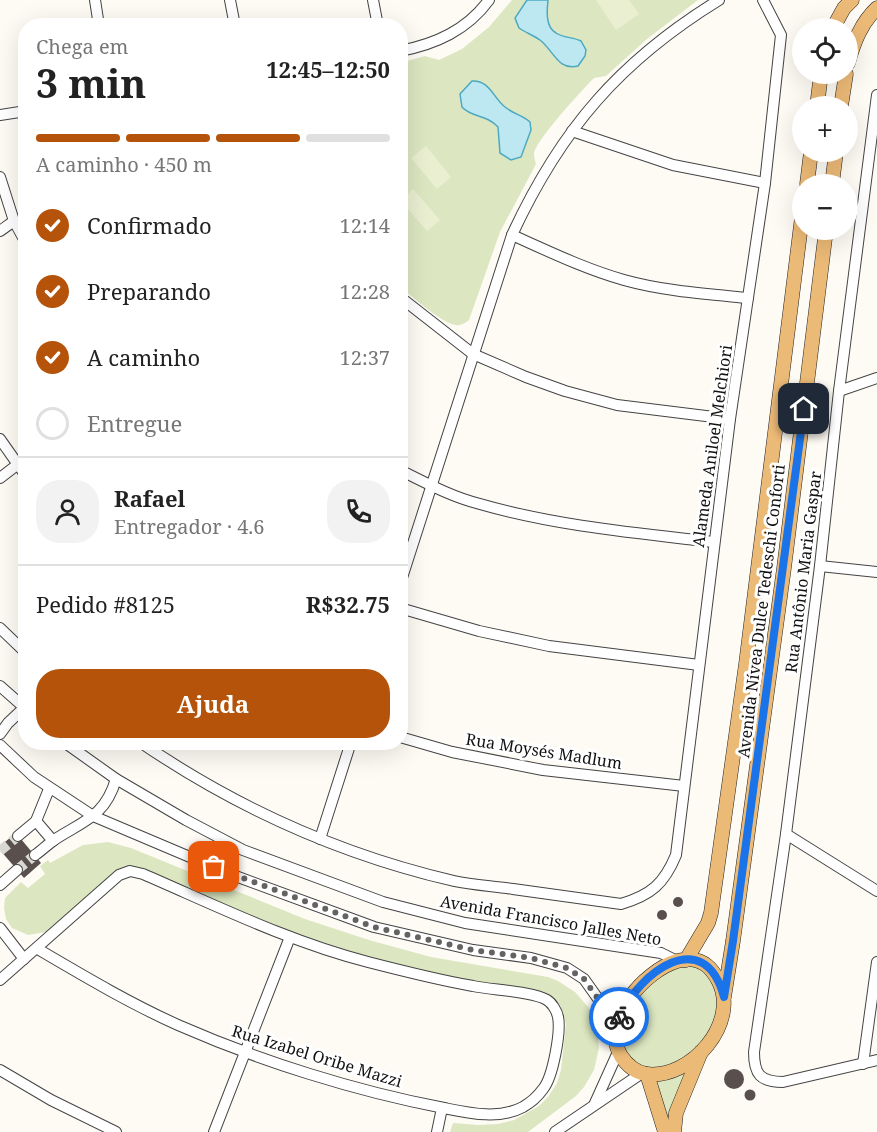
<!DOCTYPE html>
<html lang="pt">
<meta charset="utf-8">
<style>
:root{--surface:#fff;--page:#f2f2f2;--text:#222;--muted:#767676;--line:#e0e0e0;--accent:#b45309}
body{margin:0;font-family:"Noto Serif",serif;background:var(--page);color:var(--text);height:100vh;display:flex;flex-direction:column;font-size:22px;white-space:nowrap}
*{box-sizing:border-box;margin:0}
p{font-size:20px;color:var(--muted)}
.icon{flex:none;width:33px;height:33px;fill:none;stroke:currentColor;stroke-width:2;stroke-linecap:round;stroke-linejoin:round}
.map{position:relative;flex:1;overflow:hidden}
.details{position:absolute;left:18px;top:18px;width:390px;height:732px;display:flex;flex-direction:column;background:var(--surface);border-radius:24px;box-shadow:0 6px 24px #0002}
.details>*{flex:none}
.fabs{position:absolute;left:792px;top:18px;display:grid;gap:12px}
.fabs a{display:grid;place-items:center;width:66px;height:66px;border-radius:50%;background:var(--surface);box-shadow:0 6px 24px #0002;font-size:30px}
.pin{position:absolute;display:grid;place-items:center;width:51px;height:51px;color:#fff;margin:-26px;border-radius:12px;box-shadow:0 3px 9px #0006}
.courier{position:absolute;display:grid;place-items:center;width:60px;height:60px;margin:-30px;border:4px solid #1a73e8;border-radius:50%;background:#fff;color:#222;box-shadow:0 2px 8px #0007}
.overview em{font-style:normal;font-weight:700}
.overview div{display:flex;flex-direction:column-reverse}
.overview{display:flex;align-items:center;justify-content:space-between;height:102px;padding:0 18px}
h1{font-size:39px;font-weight:700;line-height:45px}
.bar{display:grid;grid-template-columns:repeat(4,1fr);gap:9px 6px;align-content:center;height:72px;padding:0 18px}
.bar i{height:8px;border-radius:4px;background:var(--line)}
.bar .active{background:var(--accent)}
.bar p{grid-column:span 4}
.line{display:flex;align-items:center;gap:15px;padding:0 18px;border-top:2px solid var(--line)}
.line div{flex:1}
.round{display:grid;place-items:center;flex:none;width:63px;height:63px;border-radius:24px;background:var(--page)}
ol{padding:0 18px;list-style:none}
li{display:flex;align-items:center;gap:18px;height:66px}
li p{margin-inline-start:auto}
li .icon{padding:6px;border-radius:50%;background:var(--accent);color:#fff;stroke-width:4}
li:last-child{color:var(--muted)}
li i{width:33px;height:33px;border:3px solid var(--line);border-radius:50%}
.button{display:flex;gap:12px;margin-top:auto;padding:12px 18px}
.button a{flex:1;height:69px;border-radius:24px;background:var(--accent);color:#fff;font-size:24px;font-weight:700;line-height:69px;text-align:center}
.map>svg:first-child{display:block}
</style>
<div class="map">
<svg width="877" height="1132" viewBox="0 0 877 1132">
<rect width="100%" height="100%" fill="#fefbf5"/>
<!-- green -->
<g fill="#dce7c1">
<path d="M512,0h186l-51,39 -41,37 -12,2c-11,11 -59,63 -60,76 0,3 1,7 2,10l-36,68 -31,88c-4,3 -8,6 -13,5 -13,-1 -45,-29 -55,-38l-1,-224 25,-7 14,4 23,-11 27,-22z"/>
<path d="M108,842l23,6 174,71 64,21 62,17 117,20 10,4 17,11 14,16 8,19 1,11 1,10 -5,22 -10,17 -8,9 -48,36h-78l3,-9 25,2 20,-1 16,-4 25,-14 9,-9 9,-14 4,-13 5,-46 -6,-19 -13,-9 -75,-14 -106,-26 -74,-24 -148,-61 -28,1 -70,60 -18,3 -16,-7 -6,-9 -2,-11 1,-10 16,-16 7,6 17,-14 -5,-8 8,-6 2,3 33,-18z"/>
<path d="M690,963l20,10 11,39 -23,37 -26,16 -23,5 -19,-8 -12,-29 15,-33 35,-31z"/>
<path d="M689,1064l-17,68 -22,-55z"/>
</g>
<!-- pitch -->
<g fill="#eaefd2">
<path d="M596,0h33l10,14 -23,16z"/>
<path d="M426,146l25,31 -14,12 -26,-31z"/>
<path d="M413,189l27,31 -13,11 -26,-30z"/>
</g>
<!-- water -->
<g fill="#bee8f1" stroke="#4ba9c2" stroke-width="1.5">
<path d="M527,0h21c-1,10 -3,27 8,33 7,5 17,4 25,8l5,9 -1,6 -7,10c-20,5 -24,-15 -38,-26 -7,-5 -14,-7 -21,-12l-4,-10z"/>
<path d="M472,81c18,-1 21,17 33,26 8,7 18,8 25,15l1,8 -10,27 -10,3 -11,-7 -2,-26c-12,-13 -26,-9 -36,-20l-2,-13z"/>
</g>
<!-- building -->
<g fill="#59504e">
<path d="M16,833l25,30 -17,15 -24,-28v-4z"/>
<circle cx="678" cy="902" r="5"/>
<circle cx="662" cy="915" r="5"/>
<circle cx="734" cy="1079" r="10"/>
<circle cx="750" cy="1095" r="5.5"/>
</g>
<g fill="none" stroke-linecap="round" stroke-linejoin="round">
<!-- minor-tunnel -->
<g stroke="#dad8d3" stroke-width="10" stroke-dasharray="10 5" stroke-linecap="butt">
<path d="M0,851l18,-15"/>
<path d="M17,870l18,-15"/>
</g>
<defs>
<g id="minor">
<path d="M95,0l4,26"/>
<path d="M230,0l5,26"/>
<path d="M373,0l5,26"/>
<path d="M400,51c36,-7 67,-21 89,-51"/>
<path d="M877,95l-38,296 -19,175 -34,268 -32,218c0,22 6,30 29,30l94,-22"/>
<path d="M0,115l26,-4"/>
<path d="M572,131l101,34 92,18"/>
<path d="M0,177l14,44 12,22"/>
<path d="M0,231l14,-10"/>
<path d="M512,235c36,16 73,34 112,45 39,11 83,14 124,18"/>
<path d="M400,297l73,57 53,23 39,14 52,14 113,14"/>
<path d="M839,391l38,-13"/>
<path d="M0,439l26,37"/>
<path d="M400,470c26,13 52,27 80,34 76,22 156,29 234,38"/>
<path d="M0,478l26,-20"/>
<path d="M820,566l57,6"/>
<path d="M400,584l112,-349c49,-106 108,-174 207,-235"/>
<path d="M400,608l79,23 70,15 150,19"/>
<path d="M0,628l26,25"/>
<path d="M0,686l26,23"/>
<path d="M0,734l8,-11 16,-15"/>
<path d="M400,737l52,15 91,18 141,16"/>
<path d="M64,742l52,37 70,41 57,30 140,52 82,21 196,30 16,8"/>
<path d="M140,742c95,65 202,113 314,139 19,4 39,5 59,8 36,5 72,10 108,15 30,-9 43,-20 55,-49l54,-436 35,-236 16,-148 -18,-35"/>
<path d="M0,745l34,32 59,39 137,58 144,53 99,23 58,8 36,10 17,11 32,45"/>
<path d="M36,821l17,20"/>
<path d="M786,834l91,57"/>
<path d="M18,836l18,-15 13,-32"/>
<path d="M320,839l31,-97"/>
<path d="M35,855c6,-4 12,-10 19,-15 29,-19 51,-23 62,-61"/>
<path d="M0,885l17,-15"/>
<path d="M0,928l24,31"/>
<path d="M0,980l119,-105 11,-4 13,3c74,32 147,68 225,88 35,9 70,18 105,24 18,4 59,5 74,14 5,3 10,11 11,17 3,15 -5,60 -15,72 -5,7 -13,14 -20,18 -24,13 -54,6 -79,1 -89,-17 -184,-47 -266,-83 -49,-22 -96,-50 -142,-77"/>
<path d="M863,1064l14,-102"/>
<path d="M0,1070l51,30 65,32"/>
<path d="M595,1103l23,-51"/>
<path d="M214,1132l76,-195"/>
<path d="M437,1132l5,-24"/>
<path d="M555,1132l87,-59"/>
</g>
<g id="major">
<path d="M833,28l11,-20 8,-8"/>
<path d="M848,63c6,-21 13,-40 29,-55"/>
<path d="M817,106l4,-32"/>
<path d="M841,106l5,-32"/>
<path d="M807,184l4,-32"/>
<path d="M832,184l4,-32"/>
<path d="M690,959c14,2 21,8 28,21 23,42 -27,100 -72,94 -12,-2 -19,-9 -25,-18 -21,-35 23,-85 56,-95 4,-1 9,-1 13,-2z"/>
<path d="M686,960l22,-37 3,-10 35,-249 56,-447"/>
<path d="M724,997l9,-56 51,-373 42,-338"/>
<path d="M647,1074l18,58"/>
<path d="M674,1132l2,-19 25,-61"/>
</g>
</defs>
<!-- minor casing -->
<use href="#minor" stroke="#444" stroke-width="12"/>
<!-- major casing -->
<use href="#major" stroke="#222" stroke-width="15"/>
<!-- minor -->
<use href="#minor" stroke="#fff" stroke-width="10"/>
<!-- major -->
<use href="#major" stroke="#ecba77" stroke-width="14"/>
</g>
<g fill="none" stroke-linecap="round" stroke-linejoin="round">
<!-- done -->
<path stroke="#646361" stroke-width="6" stroke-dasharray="0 10.8" d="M214,867l160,60 99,23 58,8 36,10 17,11 32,45 3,-7"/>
<!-- route -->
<path stroke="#1a73e8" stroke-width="8" d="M619,1017c20,-44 85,-94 105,-20l9,-56 71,-532"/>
</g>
<g text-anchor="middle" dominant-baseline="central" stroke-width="6" stroke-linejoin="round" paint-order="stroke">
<!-- street labels -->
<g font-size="16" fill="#111" stroke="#fff">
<text transform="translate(712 446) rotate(-82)">Alameda Aniloel Melchiori</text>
<text transform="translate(803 572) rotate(-83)">Rua Antônio Maria Gaspar</text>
<text transform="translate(761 611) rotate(-83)">Avenida Nívea Dulce Tedeschi Conforti</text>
<text transform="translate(544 751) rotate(9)">Rua Moysés Madlum</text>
<text transform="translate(551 920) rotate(10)">Avenida Francisco Jalles Neto</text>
<text transform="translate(317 1056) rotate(17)">Rua Izabel Oribe Mazzi</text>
</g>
</g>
</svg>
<div class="fabs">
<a><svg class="icon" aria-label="locate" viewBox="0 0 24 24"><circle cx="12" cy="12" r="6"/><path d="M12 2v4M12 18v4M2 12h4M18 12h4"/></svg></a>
<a>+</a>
<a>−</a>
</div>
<div class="pin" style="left:214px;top:867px;background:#ea580c"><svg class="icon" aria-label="bag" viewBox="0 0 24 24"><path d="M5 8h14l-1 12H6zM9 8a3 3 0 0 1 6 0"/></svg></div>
<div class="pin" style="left:804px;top:409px;background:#1f2937"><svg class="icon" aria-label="home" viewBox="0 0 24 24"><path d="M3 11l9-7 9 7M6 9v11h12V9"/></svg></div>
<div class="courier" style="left:619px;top:1017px"><svg class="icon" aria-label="bike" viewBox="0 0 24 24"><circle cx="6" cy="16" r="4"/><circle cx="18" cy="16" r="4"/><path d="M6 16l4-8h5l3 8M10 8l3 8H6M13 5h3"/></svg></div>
<section class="details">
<div class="overview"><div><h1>3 min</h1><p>Chega em</p></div><em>12:45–12:50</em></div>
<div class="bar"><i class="active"></i><i class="active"></i><i class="active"></i><i></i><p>A caminho · 450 m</p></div>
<ol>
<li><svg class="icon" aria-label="check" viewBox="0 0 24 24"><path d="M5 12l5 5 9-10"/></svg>Confirmado<p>12:14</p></li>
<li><svg class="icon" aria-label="check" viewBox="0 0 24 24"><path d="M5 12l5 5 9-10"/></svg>Preparando<p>12:28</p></li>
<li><svg class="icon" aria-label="check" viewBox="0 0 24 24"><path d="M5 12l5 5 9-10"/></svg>A caminho<p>12:37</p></li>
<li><i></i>Entregue</li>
</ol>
<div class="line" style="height:108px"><a class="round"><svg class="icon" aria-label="person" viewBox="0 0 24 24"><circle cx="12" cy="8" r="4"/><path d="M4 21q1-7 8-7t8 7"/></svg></a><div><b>Rafael</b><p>Entregador · 4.6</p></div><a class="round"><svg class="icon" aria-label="phone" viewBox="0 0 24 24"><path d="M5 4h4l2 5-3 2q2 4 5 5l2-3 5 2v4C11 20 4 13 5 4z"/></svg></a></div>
<div class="line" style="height:78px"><div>Pedido #8125</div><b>R$32.75</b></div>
<div class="button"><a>Ajuda</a></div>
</section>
</div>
